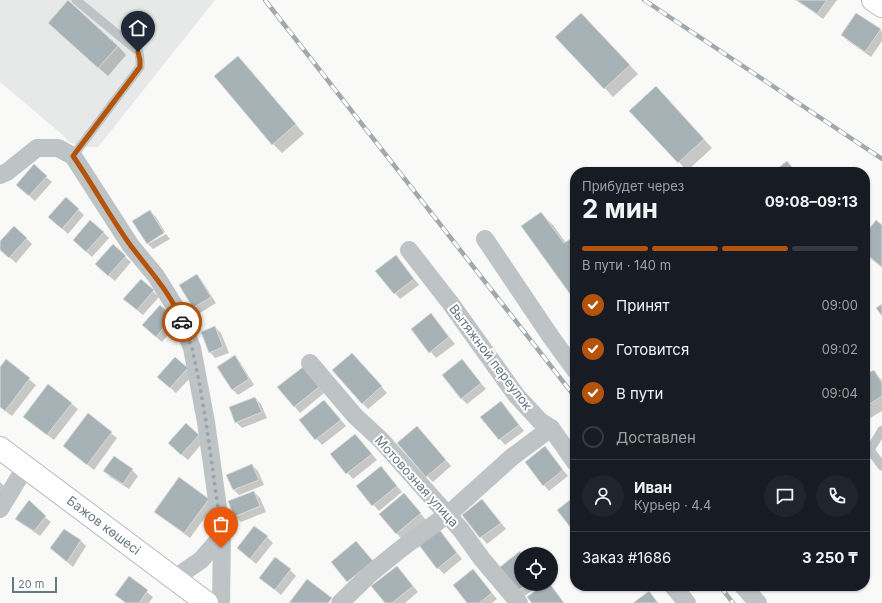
<!DOCTYPE html>
<html lang="ru">
<meta charset="utf-8">
<style>
:root{--surface:#171b24;--page:#20242c;--text:#f1f3f6;--muted:#9ea1a6;--line:#363941;--accent:#b45309}
body{margin:0;font-family:Inter,sans-serif;background:var(--page);color:var(--text);height:100vh;display:flex;flex-direction:column;font-size:15px;white-space:nowrap}
*{box-sizing:border-box;margin:0}
p{font-size:13px;color:var(--muted)}
.icon{flex:none;width:22px;height:22px;fill:none;stroke:currentColor;stroke-width:2;stroke-linecap:round;stroke-linejoin:round}
.map{position:relative;flex:1;overflow:hidden}
.panel{position:absolute;left:570px;top:167px;width:300px;height:424px;display:flex;flex-direction:column;background:var(--surface);border-radius:16px;box-shadow:0 1px 3px #0004}
.panel>*{flex:none}
.fabs{position:absolute;left:514px;top:547px;display:grid;gap:8px}
.fabs a{display:grid;place-items:center;width:44px;height:44px;border-radius:50%;background:var(--surface);box-shadow:0 1px 3px #0004;font-size:20px}
.scale{position:absolute;left:12px;bottom:10px;width:45px;box-sizing:border-box;padding-left:4px;border:2px solid #657980;border-top:0;font-size:11px;line-height:14px;white-space:nowrap;color:#657980;-webkit-text-stroke:3px #fff;paint-order:stroke}
.pin{position:absolute;display:grid;place-items:center;width:34px;height:34px;color:#fff;margin:-41px -17px;border-radius:50% 50% 50% 0;rotate:-45deg;box-shadow:0 0 4px #0007}
.pin .icon{rotate:45deg}
.courier{position:absolute;display:grid;place-items:center;width:40px;height:40px;margin:-20px;border:3px solid #b45309;border-radius:50%;background:#fff;color:#222;box-shadow:0 1px 5px #0007}
.head em{font-style:normal;font-weight:700}
.head div{display:flex;flex-direction:column-reverse}
.head{display:flex;align-items:center;justify-content:space-between;height:68px;padding:0 12px}
h1{font-size:26px;font-weight:700;line-height:30px}
.bar{display:grid;grid-template-columns:repeat(4,1fr);gap:6px 4px;align-content:center;height:48px;padding:0 12px}
.bar i{height:5px;border-radius:3px;background:var(--line)}
.bar .active{background:var(--accent)}
.bar p{grid-column:span 4}
.line{display:flex;align-items:center;gap:10px;padding:0 12px;border-top:1px solid var(--line)}
.line div{flex:1}
.round{display:grid;place-items:center;flex:none;width:42px;height:42px;border-radius:21px;background:var(--page)}
ol{padding:0 12px;list-style:none}
li{display:flex;align-items:center;gap:12px;height:44px}
li p{margin-inline-start:auto}
li .icon{padding:4px;border-radius:50%;background:var(--accent);color:#fff;stroke-width:4}
li:last-child{color:var(--muted)}
li i{width:22px;height:22px;border:2px solid var(--line);border-radius:50%}
.map>svg:first-child{display:block}
</style>
<div class="map">
<svg width="882" height="603" viewBox="0 0 882 603">
<rect width="100%" height="100%" fill="#f9f9f7"/>
<!-- built -->
<path fill="#e7e9e8" d="M0,0h215l-117,147h-15l-15,-5 -4,-6 -64,-54z"/>
<!-- shadow -->
<g fill="#0003">
<path d="M797,0h40l-14,19z"/>
<path d="M590,23l48,51 -25,23 -56,-60z"/>
<path d="M880,30l2,2v9l-11,16 -23,-16 -6,-6z"/>
<path d="M58,32l60,14 8,9 -18,21z"/>
<path d="M247,66l57,68 -22,19 -9,-9z"/>
<path d="M664,97l48,51 -25,23 -8,-9z"/>
<path d="M46,177l6,5 -17,19 -12,-11z"/>
<path d="M66,198l18,17 -16,19 -12,-11z"/>
<path d="M150,211l6,6 9,15 -18,11z"/>
<path d="M541,213l12,12 13,18 9,-6v62z"/>
<path d="M882,227v41l-17,-14v-19z"/>
<path d="M103,232l6,6 -17,19 -12,-11z"/>
<path d="M166,234l4,5 -17,10 -5,-5z"/>
<path d="M26,238l6,6 -16,19 -16,-14v-6z"/>
<path d="M125,257l6,5 -16,19 -13,-11z"/>
<path d="M401,262l18,23 -19,14 -23,-28z"/>
<path d="M196,275l6,6 14,22 -16,10 -6,-5 -14,-23z"/>
<path d="M141,280l18,17 -16,18 -12,-10z"/>
<path d="M160,306l18,17 -16,19 -13,-11z"/>
<path d="M431,315l24,29 -19,14 -24,-29z"/>
<path d="M215,327l6,6 8,20 -14,5 -5,-6z"/>
<path d="M234,357l6,5 14,23 -16,10 -6,-6z"/>
<path d="M175,358l18,17 -17,18 -12,-11z"/>
<path d="M358,360l29,33 -19,16 -6,-6z"/>
<path d="M6,361l30,24 -24,31 -12,-9v-38z"/>
<path d="M462,361l24,28 -19,15 -6,-6z"/>
<path d="M302,368l22,25 -24,20 -21,-25z"/>
<path d="M873,371l9,9v31l-17,10v-45z"/>
<path d="M48,385l30,24 -24,31 -30,-23z"/>
<path d="M255,398l6,6 6,14 -25,10 -6,-6z"/>
<path d="M324,401l22,25 -24,19 -22,-25z"/>
<path d="M501,402l23,29 -19,14 -5,-6z"/>
<path d="M88,415l29,23 -23,32 -30,-24z"/>
<path d="M423,433l28,33 -18,16 -6,-6z"/>
<path d="M198,435l6,6 -16,19 -13,-11z"/>
<path d="M355,435l22,25 -24,19 -22,-25z"/>
<path d="M545,448l23,28 -19,15 -5,-6z"/>
<path d="M252,465l6,6 6,14 -25,10 -6,-6z"/>
<path d="M381,467l21,25 -23,19 -22,-25z"/>
<path d="M132,470l6,6 -9,13 -19,-12 -5,-6z"/>
<path d="M0,482l5,5 -5,5z"/>
<path d="M254,492l6,6 6,14 -25,10 -6,-6z"/>
<path d="M575,497v34l-5,-5z"/>
<path d="M208,500l6,5 -24,33 -29,-21 -6,-6z"/>
<path d="M482,500l24,29 -19,15 -24,-29z"/>
<path d="M410,501l16,19 -24,19 -6,-6z"/>
<path d="M45,517l6,5 -11,14 -18,-12 -6,-5z"/>
<path d="M439,530l23,29 -18,15 -6,-6z"/>
<path d="M267,537l6,6 -17,21 -18,-16z"/>
<path d="M80,540l6,6 -13,21 -22,-19z"/>
<path d="M520,553l1,1v30h19l-15,12 -6,-6z"/>
<path d="M290,570l6,6 -15,19 -21,-17z"/>
<path d="M473,571l24,28 -5,4h-24z"/>
<path d="M402,573l16,19 -13,11h-19z"/>
<path d="M129,578l24,19 -4,6h-24l-8,-8z"/>
</g>
<!-- building -->
<g fill="#a7b2b6" stroke="#dbdbd9">
<path d="M68,0l50,46 -20,22 -50,-45z"/>
<path d="M796,0h31l-10,14z"/>
<path d="M581,13l49,52 -26,24 -49,-52z"/>
<path d="M856,13l25,16 -16,23 -24,-17z"/>
<path d="M238,56l58,68 -24,21 -58,-69z"/>
<path d="M656,86l48,53 -26,24 -49,-52z"/>
<path d="M787,161l9,11h-23z"/>
<path d="M34,164l13,12 -18,20 -13,-11z"/>
<path d="M66,197l13,12 -17,20 -14,-12z"/>
<path d="M150,210l14,23 -17,11 -15,-23z"/>
<path d="M541,212l23,31 11,-7v65l-54,-75z"/>
<path d="M90,220l14,12 -18,20 -13,-12z"/>
<path d="M876,220l6,5v42l-17,-14v-19z"/>
<path d="M14,226l13,12 -18,20 -9,-8v-9z"/>
<path d="M113,244l13,12 -18,20 -13,-12z"/>
<path d="M396,255l18,24 -20,15 -19,-23z"/>
<path d="M197,274l14,23 -18,11 -14,-23z"/>
<path d="M141,279l13,11 -17,20 -14,-11z"/>
<path d="M882,304v12l-6,-8z"/>
<path d="M160,305l13,11 -17,21 -14,-12z"/>
<path d="M431,313l18,24 -20,16 -18,-24z"/>
<path d="M215,326l8,21 -14,6 -8,-21z"/>
<path d="M352,353l30,33 -20,18 -30,-34z"/>
<path d="M235,355l14,24 -17,11 -15,-23z"/>
<path d="M175,357l13,11 -18,20 -13,-11z"/>
<path d="M6,359l24,19 -25,33 -5,-4v-40z"/>
<path d="M462,359l19,24 -20,16 -19,-24z"/>
<path d="M303,367l16,20 -25,20 -17,-20z"/>
<path d="M874,370l8,13v13l-17,11v-32z"/>
<path d="M48,384l24,19 -25,32 -24,-18z"/>
<path d="M255,397l7,15 -27,11 -6,-16z"/>
<path d="M324,400l17,20 -26,20 -16,-20z"/>
<path d="M501,401l18,24 -20,15 -19,-23z"/>
<path d="M88,413l24,19 -25,33 -24,-19z"/>
<path d="M186,423l13,12 -18,20 -13,-12z"/>
<path d="M417,426l29,34 -20,17 -29,-34z"/>
<path d="M355,434l17,20 -26,20 -16,-20z"/>
<path d="M545,446l18,24 -20,16 -18,-24z"/>
<path d="M114,456l19,13 -10,15 -20,-13z"/>
<path d="M252,464l7,16 -26,10 -7,-15z"/>
<path d="M381,466l16,20 -25,20 -16,-20z"/>
<path d="M179,477l30,22 -25,34 -30,-21z"/>
<path d="M254,491l6,15 -26,11 -6,-16z"/>
<path d="M404,493l17,20 -25,21 -17,-20z"/>
<path d="M575,496v27l-5,4 -13,-17z"/>
<path d="M482,499l19,24 -21,15 -18,-23z"/>
<path d="M29,500l17,16 -12,15 -19,-12z"/>
<path d="M254,526l14,10 -18,23 -13,-11z"/>
<path d="M64,529l17,11 -14,22 -17,-14z"/>
<path d="M439,529l18,24 -20,16 -18,-24z"/>
<path d="M356,541l17,20 -26,21 -16,-20z"/>
<path d="M520,551l2,3h-1v30h6l-9,7 -18,-24z"/>
<path d="M275,557l16,12 -16,21 -16,-12z"/>
<path d="M397,566l16,20 -21,17h-7l-14,-17z"/>
<path d="M473,569l19,24 -13,10h-12l-14,-18z"/>
<path d="M129,576l19,14 -9,13h-13l-11,-8z"/>
<path d="M307,579l25,19 -4,5h-39z"/>
<path d="M544,584h6l14,19h-32l-5,-6z"/>
<path d="M649,591l9,12h-25z"/>
</g>
<g fill="none" stroke-linecap="round" stroke-linejoin="round">
<defs>
<path id="secondary" d="M873,0l9,6"/>
<path id="primary" d="M0,448l207,155"/>
</defs>
<!-- secondary casing -->
<use href="#secondary" stroke="#b3babd" stroke-width="24"/>
<!-- primary casing -->
<use href="#primary" stroke="#b4babd" stroke-width="24"/>
<!-- lane -->
<g stroke="#bec4c6" stroke-width="9">
<path d="M73,156l67,-89v-7l-1,-8 -63,-52"/>
<path d="M882,430l-12,20 12,16"/>
</g>
<!-- street -->
<g stroke="#bec4c6" stroke-width="18">
<path d="M0,175l7,-3 30,-24h21l15,8 58,90 25,30 21,34 15,38 14,74 16,114 -1,67"/>
<path d="M485,239l66,98 24,33"/>
<path d="M409,250l42,54 65,91 24,26 11,7 24,34"/>
<path d="M310,363l45,53 25,23 81,91 21,29 37,44"/>
<path d="M0,509l26,-43"/>
<path d="M175,578l26,-18 21,-24"/>
<path d="M673,586l14,17"/>
<path d="M743,586l15,17"/>
<path d="M340,603l31,-30 31,-25 50,-37 60,-54 39,-29"/>
</g>
<!-- secondary -->
<use href="#secondary" stroke="#fff" stroke-width="22"/>
<!-- primary -->
<use href="#primary" stroke="#fff" stroke-width="22"/>
<defs>
<g id="rail">
<path d="M265,0l310,397"/>
<path d="M644,0l238,159"/>
<path d="M720,586l13,17"/>
</g>
</defs>
<!-- rail casing -->
<use href="#rail" stroke="#a0a9ad" stroke-width="4.5"/>
<!-- rail -->
<use href="#rail" stroke="#fff" stroke-width="3" stroke-dasharray="9" stroke-linecap="butt"/>
</g>
<g fill="none" stroke-linecap="round" stroke-linejoin="round">
<!-- done -->
<path stroke="#99a6aa" stroke-width="4" stroke-dasharray="0 7.2" d="M182,322l10,26 7,33 7,41 16,114 -1,12"/>
<!-- route -->
<path stroke="#b45309" stroke-width="5" d="M138,52l2,8v7l-67,89c20,29 37,61 58,90 18,24 40,47 51,76"/>
</g>
<g text-anchor="middle" dominant-baseline="central" stroke-width="4" stroke-linejoin="round" paint-order="stroke">
<!-- street labels -->
<g font-size="13" fill="#657980" stroke="#fff">
<text transform="translate(491 357) rotate(53)">Вытяжной переулок</text>
<text transform="translate(417 481) rotate(48)">Мотовозная улица</text>
<text transform="translate(104 525) rotate(37)">Бажов көшесі</text>
</g>
</g>
</svg>
<div class="fabs">
<a><svg class="icon" aria-label="locate" viewBox="0 0 24 24"><circle cx="12" cy="12" r="6"/><path d="M12 2v4M12 18v4M2 12h4M18 12h4"/></svg></a>
</div>
<div class="scale">20 m</div>
<div class="pin" style="left:221px;top:548px;background:#ea580c"><svg class="icon" aria-label="bag" viewBox="0 0 24 24"><path d="M5 8h14l-1 12H6zM9 8a3 3 0 0 1 6 0"/></svg></div>
<div class="pin" style="left:138px;top:52px;background:#1f2937"><svg class="icon" aria-label="home" viewBox="0 0 24 24"><path d="M3 11l9-7 9 7M6 9v11h12V9"/></svg></div>
<div class="courier" style="left:182px;top:322px"><svg class="icon" aria-label="car" viewBox="0 0 24 24"><path d="M5 17H2v-5l4-1 3-4h7l3 4 3 1v5h-3M9 17h6M6 11h13"/><circle cx="7" cy="17" r="2"/><circle cx="17" cy="17" r="2"/></svg></div>
<section class="panel">
<div class="head"><div><h1>2 мин</h1><p>Прибудет через</p></div><em>09:08–09:13</em></div>
<div class="bar"><i class="active"></i><i class="active"></i><i class="active"></i><i></i><p>В пути · 140 m</p></div>
<ol>
<li><svg class="icon" aria-label="check" viewBox="0 0 24 24"><path d="M5 12l5 5 9-10"/></svg>Принят<p>09:00</p></li>
<li><svg class="icon" aria-label="check" viewBox="0 0 24 24"><path d="M5 12l5 5 9-10"/></svg>Готовится<p>09:02</p></li>
<li><svg class="icon" aria-label="check" viewBox="0 0 24 24"><path d="M5 12l5 5 9-10"/></svg>В пути<p>09:04</p></li>
<li><i></i>Доставлен</li>
</ol>
<div class="line" style="height:72px"><a class="round"><svg class="icon" aria-label="person" viewBox="0 0 24 24"><circle cx="12" cy="8" r="4"/><path d="M4 21q1-7 8-7t8 7"/></svg></a><div><b>Иван</b><p>Курьер · 4.4</p></div><a class="round"><svg class="icon" aria-label="chat" viewBox="0 0 24 24"><path d="M4 5h16v11H9l-5 4z"/></svg></a><a class="round"><svg class="icon" aria-label="phone" viewBox="0 0 24 24"><path d="M5 4h4l2 5-3 2q2 4 5 5l2-3 5 2v4C11 20 4 13 5 4z"/></svg></a></div>
<div class="line" style="height:52px"><div>Заказ #1686</div><b>3 250 ₸</b></div>
</section>
</div>
